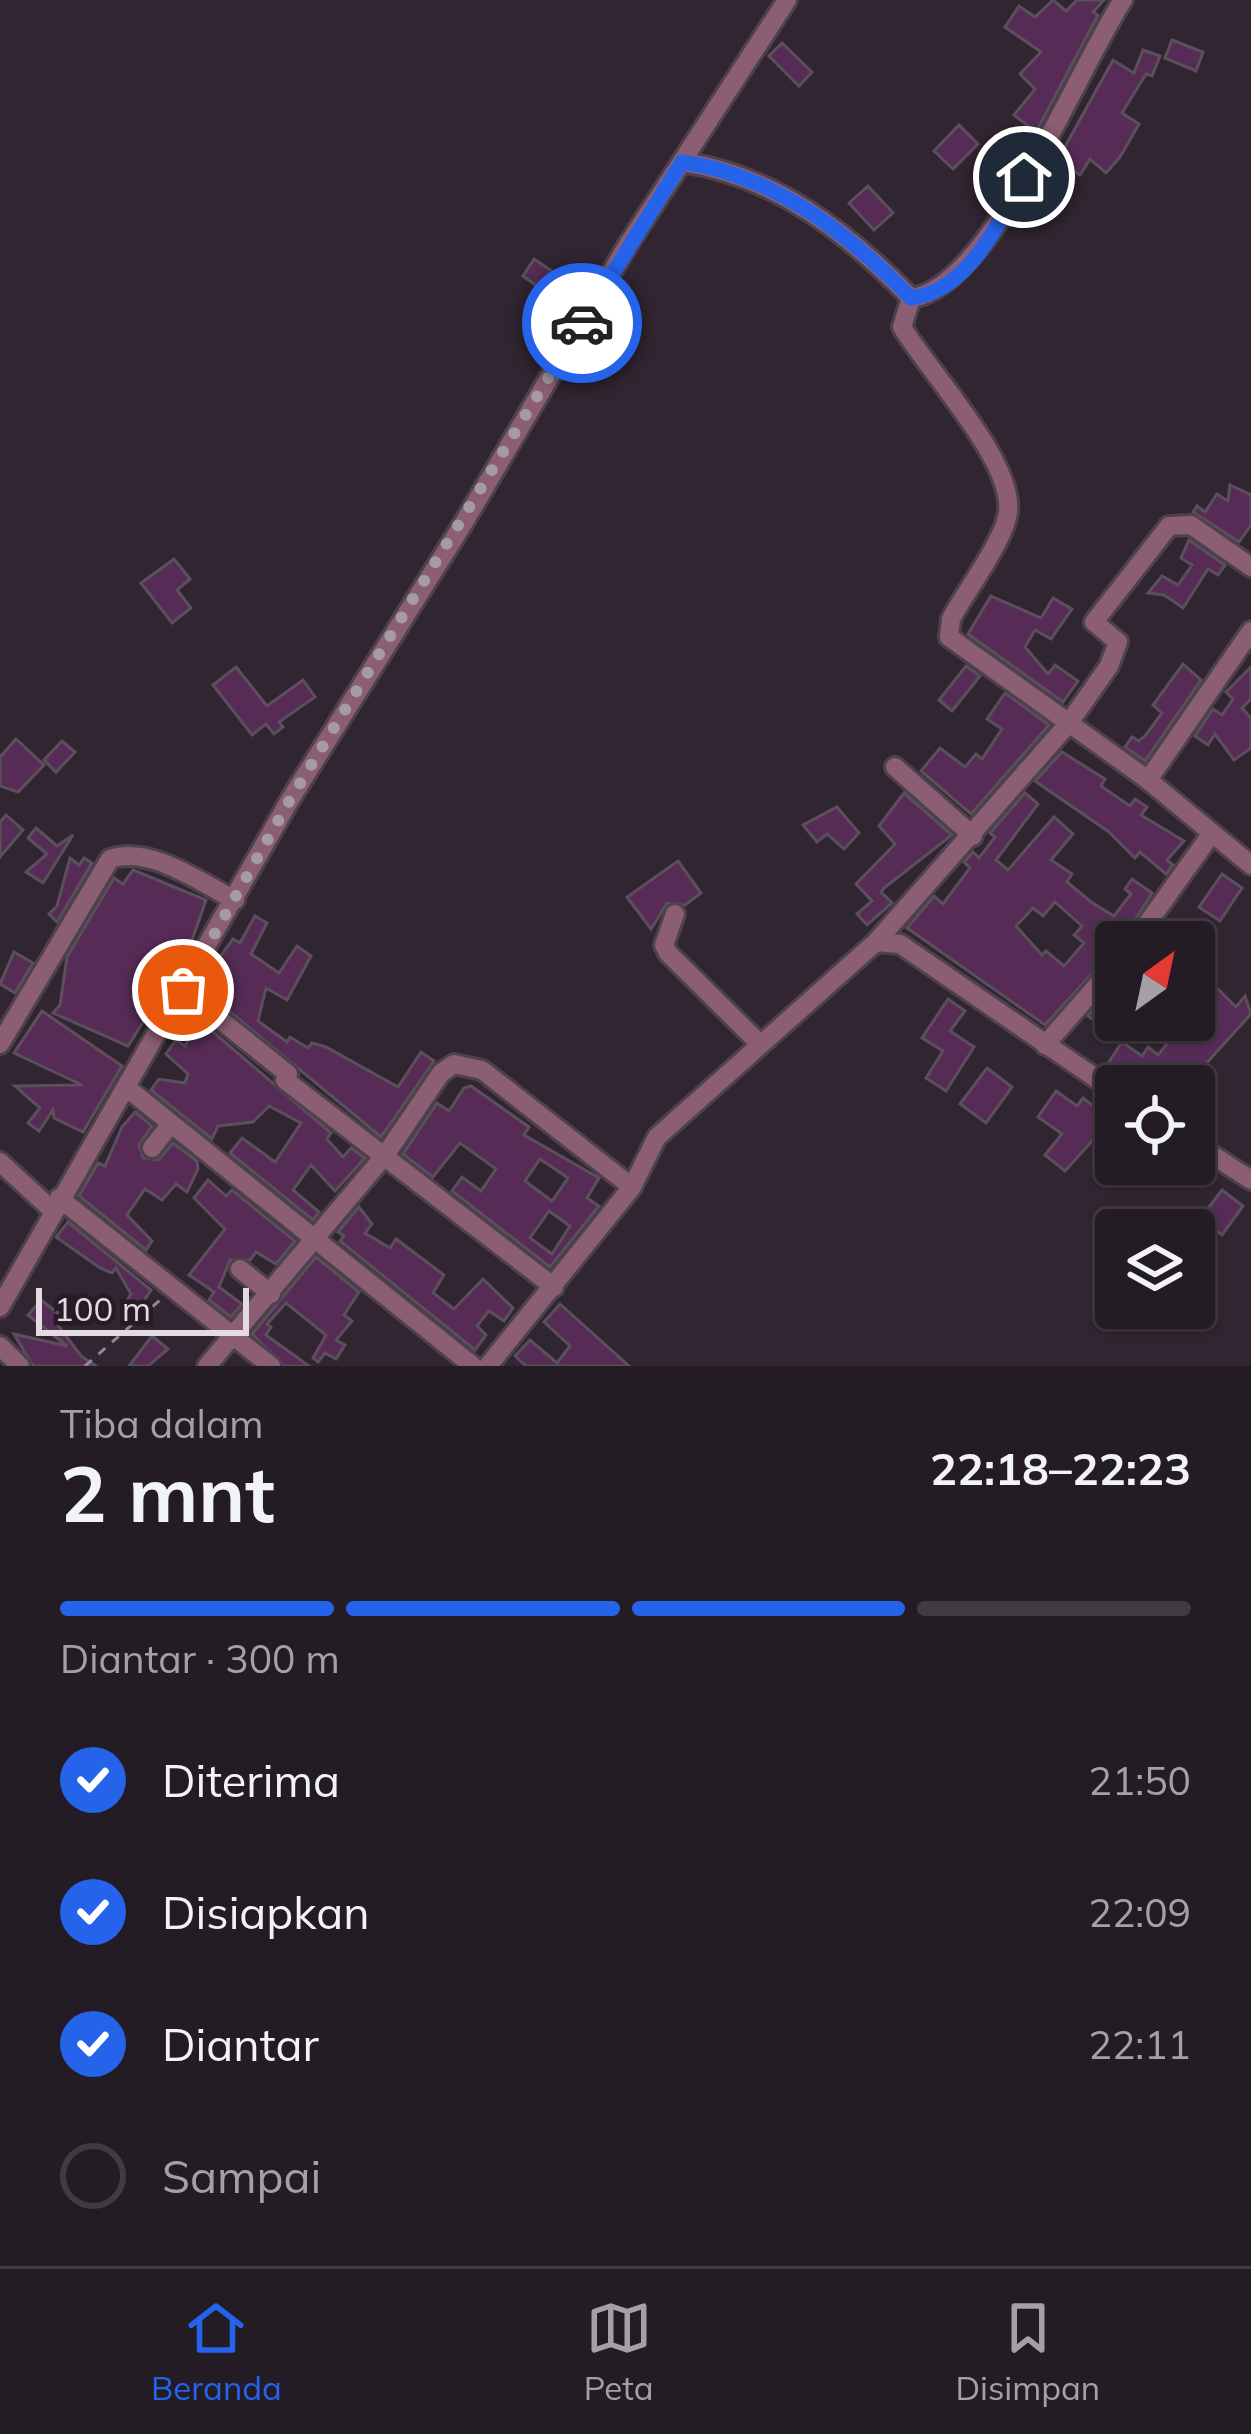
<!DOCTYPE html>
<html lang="id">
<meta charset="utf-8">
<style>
:root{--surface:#241c24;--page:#302931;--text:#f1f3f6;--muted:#a3a1a6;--line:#413a41;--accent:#2563eb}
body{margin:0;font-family:Mulish,sans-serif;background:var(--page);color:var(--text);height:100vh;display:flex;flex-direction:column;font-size:45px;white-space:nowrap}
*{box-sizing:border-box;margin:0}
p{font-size:39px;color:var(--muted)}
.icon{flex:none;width:66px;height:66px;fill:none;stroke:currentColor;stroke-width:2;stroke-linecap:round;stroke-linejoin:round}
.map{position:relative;height:1366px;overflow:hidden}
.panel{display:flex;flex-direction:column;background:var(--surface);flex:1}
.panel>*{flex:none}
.needle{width:78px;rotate:33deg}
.controls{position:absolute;left:1095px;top:921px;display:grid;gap:24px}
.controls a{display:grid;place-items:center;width:120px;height:120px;border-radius:12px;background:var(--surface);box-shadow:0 3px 9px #0004,0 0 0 3px var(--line);font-size:60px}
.scale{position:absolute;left:36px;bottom:30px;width:213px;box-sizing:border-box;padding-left:12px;border:6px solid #e3dbe2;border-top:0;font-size:33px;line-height:42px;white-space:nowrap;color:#e3dbe2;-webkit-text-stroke:9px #261c26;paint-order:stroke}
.pin{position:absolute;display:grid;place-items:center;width:102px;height:102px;color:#fff;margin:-51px;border:6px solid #fff;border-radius:50%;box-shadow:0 3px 12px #0007}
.courier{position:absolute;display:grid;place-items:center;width:120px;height:120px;margin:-60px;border:9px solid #2563eb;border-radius:50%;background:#fff;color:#222;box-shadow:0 3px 15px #0007}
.head em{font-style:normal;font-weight:700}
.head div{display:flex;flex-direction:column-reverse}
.head{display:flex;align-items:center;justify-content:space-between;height:204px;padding:0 60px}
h1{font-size:78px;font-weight:700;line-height:90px}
.bar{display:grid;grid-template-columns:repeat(4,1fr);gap:18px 12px;align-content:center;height:144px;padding:0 60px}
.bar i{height:15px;border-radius:9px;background:var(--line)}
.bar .on{background:var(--accent)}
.bar p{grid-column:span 4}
ol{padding:0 60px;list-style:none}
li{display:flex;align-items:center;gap:36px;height:132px}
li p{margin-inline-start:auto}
li .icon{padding:12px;border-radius:50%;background:var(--accent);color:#fff;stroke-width:4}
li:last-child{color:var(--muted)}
li i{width:66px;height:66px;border:6px solid var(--line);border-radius:50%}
.tab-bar{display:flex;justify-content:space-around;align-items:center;height:168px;border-top:3px solid var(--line);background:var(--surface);font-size:33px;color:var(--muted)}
.tab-bar a{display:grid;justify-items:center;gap:6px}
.tab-bar .on{color:var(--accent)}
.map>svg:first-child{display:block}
</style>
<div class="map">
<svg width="1251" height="1366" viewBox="0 0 1251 1366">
<rect width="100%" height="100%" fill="#302530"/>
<!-- building -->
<g fill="#562c56" stroke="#5b4f5b" stroke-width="3" fill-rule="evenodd">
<path d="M1053,0l13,11 11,-11h27l-11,12 5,3 -62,117 -22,-17 21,-26 -15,-15 21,-22 -36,-25 14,-21 16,11z"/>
<path d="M1172,40l31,12 -7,19 -31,-13z"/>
<path d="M782,43l30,29 -13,14 -30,-30z"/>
<path d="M1143,50l17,6 -8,20 -6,-2 -24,39 17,11 -19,33 -14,16 -16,-14 -10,16 -23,-14 56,-101 21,13z"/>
<path d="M959,125l19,19 -25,25 -19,-18z"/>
<path d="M868,186l25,27 -19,17 -25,-27z"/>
<path d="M534,259l22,15 -12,17 -21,-15z"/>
<path d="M1230,485l21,10v30l-12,17 -46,-30 4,-6 8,6 12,-18 11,7z"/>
<path d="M1189,540l36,25 -7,10 -10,-6 -25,39 -19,-13 -16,-2 14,-17 16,9 14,-20 -11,-7z"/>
<path d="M174,559l16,20 -13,11 14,18 -19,15 -31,-40z"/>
<path d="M991,596l50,22 12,-20 19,11 -21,30 -16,-9 -10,17 23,27 7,-9 23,16 -15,21 -95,-68z"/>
<path d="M1183,664l18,16 -56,81 -20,-14 7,-10 7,4 6,-5 17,-23 -9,-8z"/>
<path d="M966,666l14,10 -28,35 -13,-11z"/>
<path d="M236,667l31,39 36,-26 12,17 -36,25 4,5 -9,7 -8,-10 -14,11 -39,-50z"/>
<path d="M1251,667v32l-9,9 9,10v30l-17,12 -19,-26 -7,11 -13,-9 18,-27 9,6 11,-16 -7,-7z"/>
<path d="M1005,693l44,32 -78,89 -50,-43 19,-23 25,19 11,-13 6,5 20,-30 -15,-10z"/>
<path d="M16,739l28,26 -26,27 -18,-6v-29z"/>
<path d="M62,741l13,11 -19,20 -12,-12z"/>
<path d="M1062,752l43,27 -4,7 29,20 5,-7 12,8 -6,8 43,26 -17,19 6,5 -7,9 -26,-22 -5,6 -26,-26 -74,-51z"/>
<path d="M904,793l48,42 -68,53 -3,4 11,11 -25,22 -10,-11 15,-13 -16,-17 39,-40 -16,-18z"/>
<path d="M1025,793l13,11 -42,56 12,10 46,-53 19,17 -22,26 21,14 -5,8 24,20 23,14 17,-22 -6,-5 7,-10 20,14 -31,49 -76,83 -138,-97 27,-32 9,8 27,-36 -6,-6 9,-10 6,6 16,-21 -5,-4zM1055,902l27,24 -8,9 10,8 -20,23 -18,-15 -4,4 -26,-29 17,-18 10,8z"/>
<path d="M837,807l22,26 -15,16 -17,-15 -10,8 -14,-17z"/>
<path d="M6,815l17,15 -23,27v-35z"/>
<path d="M36,828l21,18 16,-11 -30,48 -17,-11 21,-18 -19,-16z"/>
<path d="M70,858l9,7 5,-7 8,5 -35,59 -8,-8 8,-8z"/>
<path d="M678,861l23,32 -16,12 -18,-2 -16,26 -24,-32z"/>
<path d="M133,870l73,30 -17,49 -61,97 -75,-33 7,-8 7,-48 47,-79 9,6z"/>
<path d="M1222,874l20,14 -22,33 -21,-14z"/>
<path d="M255,916l12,7 -16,31 28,19 18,-27 14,10 -24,44 -21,-12 -8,33 29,21 3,-5 18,11 4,-5 14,4 72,40 23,-35 13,9 -53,76 -182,-151 34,-47 7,4z"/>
<path d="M14,952l19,11 -18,30 -15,-9z"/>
<path d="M1214,985l22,22 9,-11 6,18 -58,64 -9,-7 -10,15h-46l-23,-18 17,-26 20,14 6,-9 10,8 28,-35 19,-9z"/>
<path d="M1114,986l2,24 -13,17 -15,-11z"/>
<path d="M948,999l17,12 -15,20 24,16 -28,44 -20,-13 17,-27 -21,-13z"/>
<path d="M42,1011l80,55 -39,66 -29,-14 -1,-8 -14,21 -11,-8 12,-15 -25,-22 67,-1 -68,-32z"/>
<path d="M199,1020l132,113 -4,6 16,18 8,-9 14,10 -30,33 -24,-26 -18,25 26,22 -6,8 -83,-67 12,-15 33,24 26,-39 -32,-17 -16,16 -35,4 -6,13 -61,-49 8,-11 26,4 3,-9 -22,-20 10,-14 9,6z"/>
<path d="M987,1068l25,19 -26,36 -26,-19z"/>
<path d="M471,1086l58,41 -5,8 75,43 -12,20 12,8 -49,61 -98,-76 10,-14 19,14 15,-22 -36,-26 -27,34 -30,-23 34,-51 12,8 15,-23zM540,1159l28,19 -16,23 -27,-20zM549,1211l21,15 -18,28 -22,-16z"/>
<path d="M1056,1091l21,15 6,-8 33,25v35l-24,-17 -27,30 -20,-16 17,-21 -24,-17z"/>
<path d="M135,1112l17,14 -13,19 4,13 15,2 15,-17 24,18 1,8 -11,23 -11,-8 -14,16 -17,-11 -18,26 25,26 -6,9 -67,-54 19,-33 7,3 17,-39z"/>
<path d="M208,1180l18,16 6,-6 63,51 -19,23 -20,-12 -6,8h-20l-11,27 23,17 -11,13 -22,-17 5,-8 -25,-17 36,-46 -31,-31z"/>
<path d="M1222,1190l21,16 -21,29 -22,-16z"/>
<path d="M359,1207l13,17 -7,9 25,15 6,-9 48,36 -11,18 21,16 29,-30 30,29 -9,13 -15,-10 -12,15 9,9 -11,15 -135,-109 4,-5 -6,-4z"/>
<path d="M68,1222l83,68 -15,23 -12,-7 7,-12 -15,-26 -4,5 -12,-5 -44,-31z"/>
<path d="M316,1257l43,35 -15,23 8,6 -16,19 9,5 -9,14 -11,-6 -7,9 -5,-4 13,-23 -40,-32 -19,21 4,3 -5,8 43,31h-25l-32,-32z"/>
<path d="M41,1300l22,17 -6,7 24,32 15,10h-63l-19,-32 53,12 -39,-31z"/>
<path d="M560,1304l69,62h-103l-11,-10 15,-16 27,23 13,-17 -26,-24z"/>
<path d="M152,1336l16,13 -20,17h-19z"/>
</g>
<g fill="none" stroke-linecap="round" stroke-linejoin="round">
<defs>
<g id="minor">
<path d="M682,162c92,13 165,70 229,136"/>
<path d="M911,298l-9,29c26,44 112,134 106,185 -3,28 -43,80 -57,107l-2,18 120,86 40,-57 9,-24 -24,-20 75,-96 22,-1 60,42"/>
<path d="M911,298c79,-9 167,-230 212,-298"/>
<path d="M895,767l78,69"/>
<path d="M1148,780l103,-149"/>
<path d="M675,914l-11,31 4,8 91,90"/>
<path d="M876,942l193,-219 79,57 103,85"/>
<path d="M1134,942l78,-109"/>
<path d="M1194,982l8,8 -8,13"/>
<path d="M183,990l105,84 -3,6 269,207"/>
<path d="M0,1044l110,-185c40,-14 91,24 125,41"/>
<path d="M1045,1045l71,-81"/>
<path d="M127,1088l346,278"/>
<path d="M1194,1143l57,37"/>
<path d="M152,1148l18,-23"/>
<path d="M0,1162l52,48"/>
<path d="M59,1198l212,168"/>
<path d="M240,1269l31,25"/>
<path d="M0,1307l291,-509 172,-274 164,-278 160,-246"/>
<path d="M0,1346l20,20"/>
<path d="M207,1366l179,-212 55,-81 13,-9 28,6 150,117"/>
<path d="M488,1366l144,-179 25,-50 219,-195 24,2 216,148"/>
</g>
</defs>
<!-- minor casing -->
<use href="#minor" stroke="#4d424c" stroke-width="24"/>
<!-- path -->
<path stroke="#918891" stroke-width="3" stroke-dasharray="9 9" stroke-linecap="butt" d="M85,1366l75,-66"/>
<!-- minor -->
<use href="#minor" stroke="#8b5e73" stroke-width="18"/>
</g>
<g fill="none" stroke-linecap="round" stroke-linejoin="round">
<!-- done -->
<path stroke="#a49ba4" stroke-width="12" stroke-dasharray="0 21.6" d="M183,990l108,-192 291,-475"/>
<!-- route -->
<path stroke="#2563eb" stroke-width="15" d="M582,323l100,-161c92,13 165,70 229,136 57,-6 88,-76 113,-121"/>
</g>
</svg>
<div class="controls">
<a><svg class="needle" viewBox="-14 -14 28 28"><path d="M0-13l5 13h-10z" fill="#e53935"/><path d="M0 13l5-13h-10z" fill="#a3a1a6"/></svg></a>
<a><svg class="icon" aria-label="locate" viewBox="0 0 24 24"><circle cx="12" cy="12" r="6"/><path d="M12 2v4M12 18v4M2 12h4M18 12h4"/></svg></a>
<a><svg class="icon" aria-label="layers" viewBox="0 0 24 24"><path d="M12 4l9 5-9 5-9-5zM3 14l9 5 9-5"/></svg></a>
</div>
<div class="scale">100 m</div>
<div class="pin" style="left:183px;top:990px;background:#ea580c"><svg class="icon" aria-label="bag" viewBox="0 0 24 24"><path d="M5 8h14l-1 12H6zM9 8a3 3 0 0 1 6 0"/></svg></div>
<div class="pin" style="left:1024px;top:177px;background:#1f2937"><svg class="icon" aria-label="home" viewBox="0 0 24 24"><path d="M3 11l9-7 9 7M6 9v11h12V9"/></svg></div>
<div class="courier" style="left:582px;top:323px"><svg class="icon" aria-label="car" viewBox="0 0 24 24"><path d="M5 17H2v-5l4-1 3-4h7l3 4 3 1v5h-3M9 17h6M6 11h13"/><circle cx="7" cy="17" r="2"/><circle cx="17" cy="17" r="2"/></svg></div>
</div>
<section class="panel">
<div class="head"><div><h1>2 mnt</h1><p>Tiba dalam</p></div><em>22:18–22:23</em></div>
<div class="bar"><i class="on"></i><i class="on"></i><i class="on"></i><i></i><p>Diantar · 300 m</p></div>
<ol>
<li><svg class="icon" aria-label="check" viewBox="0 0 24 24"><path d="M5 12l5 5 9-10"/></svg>Diterima<p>21:50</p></li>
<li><svg class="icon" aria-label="check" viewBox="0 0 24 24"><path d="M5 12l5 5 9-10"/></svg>Disiapkan<p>22:09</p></li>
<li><svg class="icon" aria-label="check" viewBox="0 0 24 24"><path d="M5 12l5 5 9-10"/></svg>Diantar<p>22:11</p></li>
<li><i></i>Sampai</li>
</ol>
</section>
<nav class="tab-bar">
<a class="on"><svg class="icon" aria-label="home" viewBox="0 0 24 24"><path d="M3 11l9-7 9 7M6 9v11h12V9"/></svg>Beranda</a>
<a><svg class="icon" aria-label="map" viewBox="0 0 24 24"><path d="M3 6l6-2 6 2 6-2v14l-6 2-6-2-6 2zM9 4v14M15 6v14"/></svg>Peta</a>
<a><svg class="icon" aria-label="saved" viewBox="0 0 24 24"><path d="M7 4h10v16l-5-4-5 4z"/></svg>Disimpan</a>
</nav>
